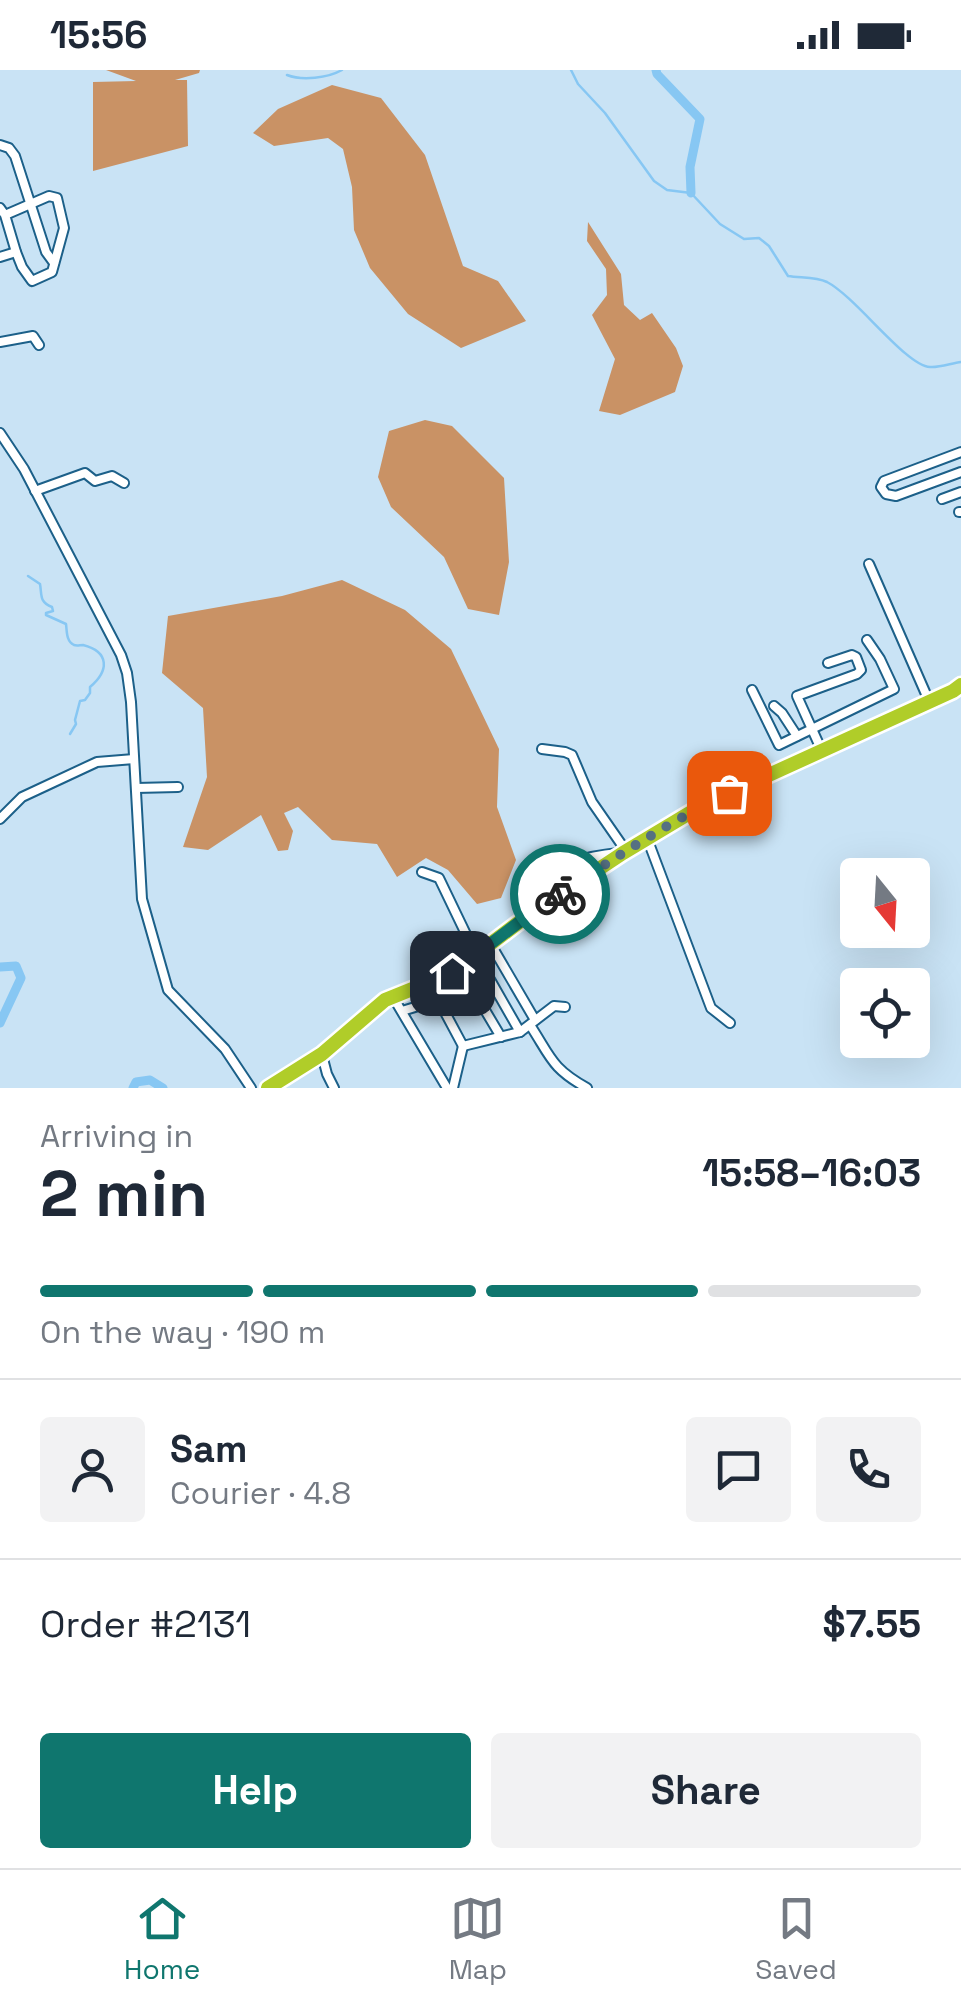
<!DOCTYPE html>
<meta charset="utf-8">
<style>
:root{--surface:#fff;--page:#f2f2f3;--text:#1f2937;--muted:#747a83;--line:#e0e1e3;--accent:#0f766e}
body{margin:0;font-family:"Space Grotesk",sans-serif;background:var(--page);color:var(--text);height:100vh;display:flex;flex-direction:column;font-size:38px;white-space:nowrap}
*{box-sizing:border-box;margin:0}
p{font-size:32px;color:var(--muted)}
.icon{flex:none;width:55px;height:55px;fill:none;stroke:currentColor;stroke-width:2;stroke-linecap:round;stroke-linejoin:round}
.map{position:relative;height:1018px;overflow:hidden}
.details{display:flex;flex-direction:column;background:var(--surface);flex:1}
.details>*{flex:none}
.needle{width:65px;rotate:162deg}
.controls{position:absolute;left:840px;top:788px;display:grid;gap:20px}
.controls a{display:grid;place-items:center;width:90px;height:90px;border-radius:10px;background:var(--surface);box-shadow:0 10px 40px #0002;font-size:50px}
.pin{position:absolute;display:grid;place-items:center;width:85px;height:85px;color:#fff;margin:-42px;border-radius:20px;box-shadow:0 5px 15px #0006}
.courier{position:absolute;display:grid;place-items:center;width:100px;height:100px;margin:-50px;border:8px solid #0f766e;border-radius:50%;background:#fff;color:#222;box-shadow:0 2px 12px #0007}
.summary em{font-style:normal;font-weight:800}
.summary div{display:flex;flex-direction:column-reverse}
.summary{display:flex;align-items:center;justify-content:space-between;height:170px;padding:0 40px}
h1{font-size:65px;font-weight:800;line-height:75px}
.bar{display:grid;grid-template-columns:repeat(4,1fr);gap:15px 10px;align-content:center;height:120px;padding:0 40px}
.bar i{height:12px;border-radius:8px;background:var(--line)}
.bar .active{background:var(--accent)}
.bar p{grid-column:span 4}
.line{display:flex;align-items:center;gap:25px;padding:0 40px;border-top:2px solid var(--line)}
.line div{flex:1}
.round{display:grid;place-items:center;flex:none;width:105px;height:105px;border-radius:10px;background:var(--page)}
.button{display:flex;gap:20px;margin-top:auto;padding:20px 40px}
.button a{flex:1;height:115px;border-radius:10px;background:var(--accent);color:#fff;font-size:40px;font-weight:800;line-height:115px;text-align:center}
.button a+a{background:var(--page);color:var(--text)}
.status{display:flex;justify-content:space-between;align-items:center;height:70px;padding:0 50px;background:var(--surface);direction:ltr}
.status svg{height:28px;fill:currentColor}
.menu{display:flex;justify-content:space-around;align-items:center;height:140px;border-top:2px solid var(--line);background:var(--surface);font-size:28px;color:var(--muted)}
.menu a{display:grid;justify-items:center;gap:5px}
.menu .active{color:var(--accent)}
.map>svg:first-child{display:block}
</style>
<div class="status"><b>15:56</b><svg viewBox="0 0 49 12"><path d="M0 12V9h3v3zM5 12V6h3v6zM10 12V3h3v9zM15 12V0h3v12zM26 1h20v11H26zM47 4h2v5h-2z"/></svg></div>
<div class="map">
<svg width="961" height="1018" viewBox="0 0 961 1018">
<rect width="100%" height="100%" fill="#c9e3f5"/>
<!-- forest -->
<g fill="#c99265">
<path d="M106,0h94l-1,3 -24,7h12l1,66 -95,25v-89l43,-1z"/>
<path d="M332,15l49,13 44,57 38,111 35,15 28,40 -65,27 -53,-34 -38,-46 -16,-38 -2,-43 -9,-38 -15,-11 -54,8 -21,-13 25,-24z"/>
<path d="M588,152l33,52 3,31 16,15 12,-7 24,35 7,18 -8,26 -55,23 -21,-4 16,-52 -23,-44 15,-20 -1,-26 -19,-28z"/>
<path d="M425,350l27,6 52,52 5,84 -10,53 -31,-6 -24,-52 -53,-50 -13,-30 11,-46z"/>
<path d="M342,510l63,30 46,39 48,100 -2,58 19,53 -15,38 -24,6 -29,-34 -22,-12 -29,19 -20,-33 -45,-4 -34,-33 -14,6 9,18 -5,19 -10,1 -17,-36 -53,35 -25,-3 24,-70 -4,-69 -41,-35 6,-57 114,-20z"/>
</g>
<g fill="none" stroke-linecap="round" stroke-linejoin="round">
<!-- stream -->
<g stroke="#87c7f3" stroke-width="2.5">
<path d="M571,0l7,14 27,29 49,68 13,9 24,3 29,31 24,15 15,-1 10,8 19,30c13,2 28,1 39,6 29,15 79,84 103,85 9,1 22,-4 31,-5"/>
<path d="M287,5c15,6 41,3 55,-5"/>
<path d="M28,506l12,8c2,11 -1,18 12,23l1,4 -7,2v2l20,9c1,7 0,17 8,21 3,1 6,0 9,0 27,7 26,26 7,42v6l-5,7 -5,1 -5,19 1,4 -6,10"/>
</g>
<!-- river -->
<g stroke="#87c7f3" stroke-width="9">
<path d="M656,0l1,4 43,45 -10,48 1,26"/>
<path d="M0,897l16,-1 5,12 -21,45"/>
<path d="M133,1018l3,-6 14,-2 13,8"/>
</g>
<defs>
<g id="minor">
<path d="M0,75l9,3 6,8 31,96 8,11"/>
<path d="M0,138l5,7 11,37 6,15 10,14 20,-9 12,-44 -7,-30 -8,-2 -44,19"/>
<path d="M0,187l16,-5"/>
<path d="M0,272l33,-6 6,9"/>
<path d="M0,363l24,36 97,186 6,18 4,29 11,197 26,91 57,59 26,39"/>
<path d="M961,382l-77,29 -3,6 5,7 10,2 65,-24"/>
<path d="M35,421l50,-18 10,8 17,-5 12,7"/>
<path d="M942,429l19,-7"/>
<path d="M959,442h2"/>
<path d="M869,494l60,137"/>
<path d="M752,620l27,55 115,-56 -14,-30 -13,-19"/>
<path d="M774,636l8,7 15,23"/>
<path d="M542,679l23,3 7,3 20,47 34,49"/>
<path d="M821,679l-24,-53 60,-22 4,-4 -5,-13 -4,-2 -24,8"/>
<path d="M136,718l42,-1"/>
<path d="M0,749l22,-22 75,-35 37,-3"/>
<path d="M647,768l64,170 19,15"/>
<path d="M422,802l17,6 37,77 44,77"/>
<path d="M524,844c4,-9 7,-22 14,-29 20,-23 52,-29 80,-32"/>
<path d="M490,873l45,77"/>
<path d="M460,898l41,69"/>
<path d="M393,927l54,91"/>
<path d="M402,941l23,-7 15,-1 23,43 57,-14 34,-26 11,1"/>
<path d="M530,955c21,32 21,43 57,63"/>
<path d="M322,985l5,19 7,14"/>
<path d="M453,1018l10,-42"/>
</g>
<path id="highway" d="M268,1018l54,-34 63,-54 67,-27 70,-53 101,-67 80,-48 250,-114 8,-6"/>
</defs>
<!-- minor casing -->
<use href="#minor" stroke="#1c6089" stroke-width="12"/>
<!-- highway casing -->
<use href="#highway" stroke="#fff" stroke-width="19"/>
<!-- minor -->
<use href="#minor" stroke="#fff" stroke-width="8"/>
<!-- highway -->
<use href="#highway" stroke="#b0cd29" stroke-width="14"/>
</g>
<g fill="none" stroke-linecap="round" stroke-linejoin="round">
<!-- done -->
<path stroke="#557082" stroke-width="10" stroke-dasharray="0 18" d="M560,824c55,-36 110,-73 169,-101"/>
<!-- route -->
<path stroke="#0f766e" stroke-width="12" d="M452,903l70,-53 38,-26"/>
</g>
</svg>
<div class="controls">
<a><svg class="needle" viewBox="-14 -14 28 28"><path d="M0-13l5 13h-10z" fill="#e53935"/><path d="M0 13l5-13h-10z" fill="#747a83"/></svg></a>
<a><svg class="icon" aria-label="locate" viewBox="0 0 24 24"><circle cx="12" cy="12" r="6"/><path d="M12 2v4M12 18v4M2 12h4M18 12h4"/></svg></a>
</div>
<div class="pin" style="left:729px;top:723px;background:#ea580c"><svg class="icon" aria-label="bag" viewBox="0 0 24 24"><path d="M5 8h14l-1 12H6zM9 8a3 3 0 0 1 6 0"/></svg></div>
<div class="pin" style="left:452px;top:903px;background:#1f2937"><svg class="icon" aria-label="home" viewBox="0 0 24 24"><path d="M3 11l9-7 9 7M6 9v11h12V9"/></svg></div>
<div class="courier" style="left:560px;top:824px"><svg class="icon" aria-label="bike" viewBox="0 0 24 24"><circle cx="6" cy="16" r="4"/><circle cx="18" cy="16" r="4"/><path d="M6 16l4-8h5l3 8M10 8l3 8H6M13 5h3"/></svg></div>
</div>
<section class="details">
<div class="summary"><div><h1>2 min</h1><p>Arriving in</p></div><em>15:58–16:03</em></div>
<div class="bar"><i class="active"></i><i class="active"></i><i class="active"></i><i></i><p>On the way · 190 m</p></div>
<div class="line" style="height:180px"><a class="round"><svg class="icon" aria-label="person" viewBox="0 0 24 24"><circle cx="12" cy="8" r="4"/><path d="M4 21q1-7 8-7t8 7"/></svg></a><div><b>Sam</b><p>Courier · 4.8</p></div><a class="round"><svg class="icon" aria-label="chat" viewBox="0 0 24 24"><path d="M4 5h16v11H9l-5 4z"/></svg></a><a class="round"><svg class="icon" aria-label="phone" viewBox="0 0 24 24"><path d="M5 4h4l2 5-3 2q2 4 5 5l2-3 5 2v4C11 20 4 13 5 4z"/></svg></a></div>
<div class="line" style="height:130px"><div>Order #2131</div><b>$7.55</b></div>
<div class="button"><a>Help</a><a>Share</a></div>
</section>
<nav class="menu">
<a class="active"><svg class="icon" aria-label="home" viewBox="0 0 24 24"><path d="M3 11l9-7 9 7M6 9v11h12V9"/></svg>Home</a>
<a><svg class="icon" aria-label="map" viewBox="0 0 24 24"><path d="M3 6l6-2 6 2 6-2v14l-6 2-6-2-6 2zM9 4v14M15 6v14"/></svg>Map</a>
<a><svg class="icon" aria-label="saved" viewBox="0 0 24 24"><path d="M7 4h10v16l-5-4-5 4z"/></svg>Saved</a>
</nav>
